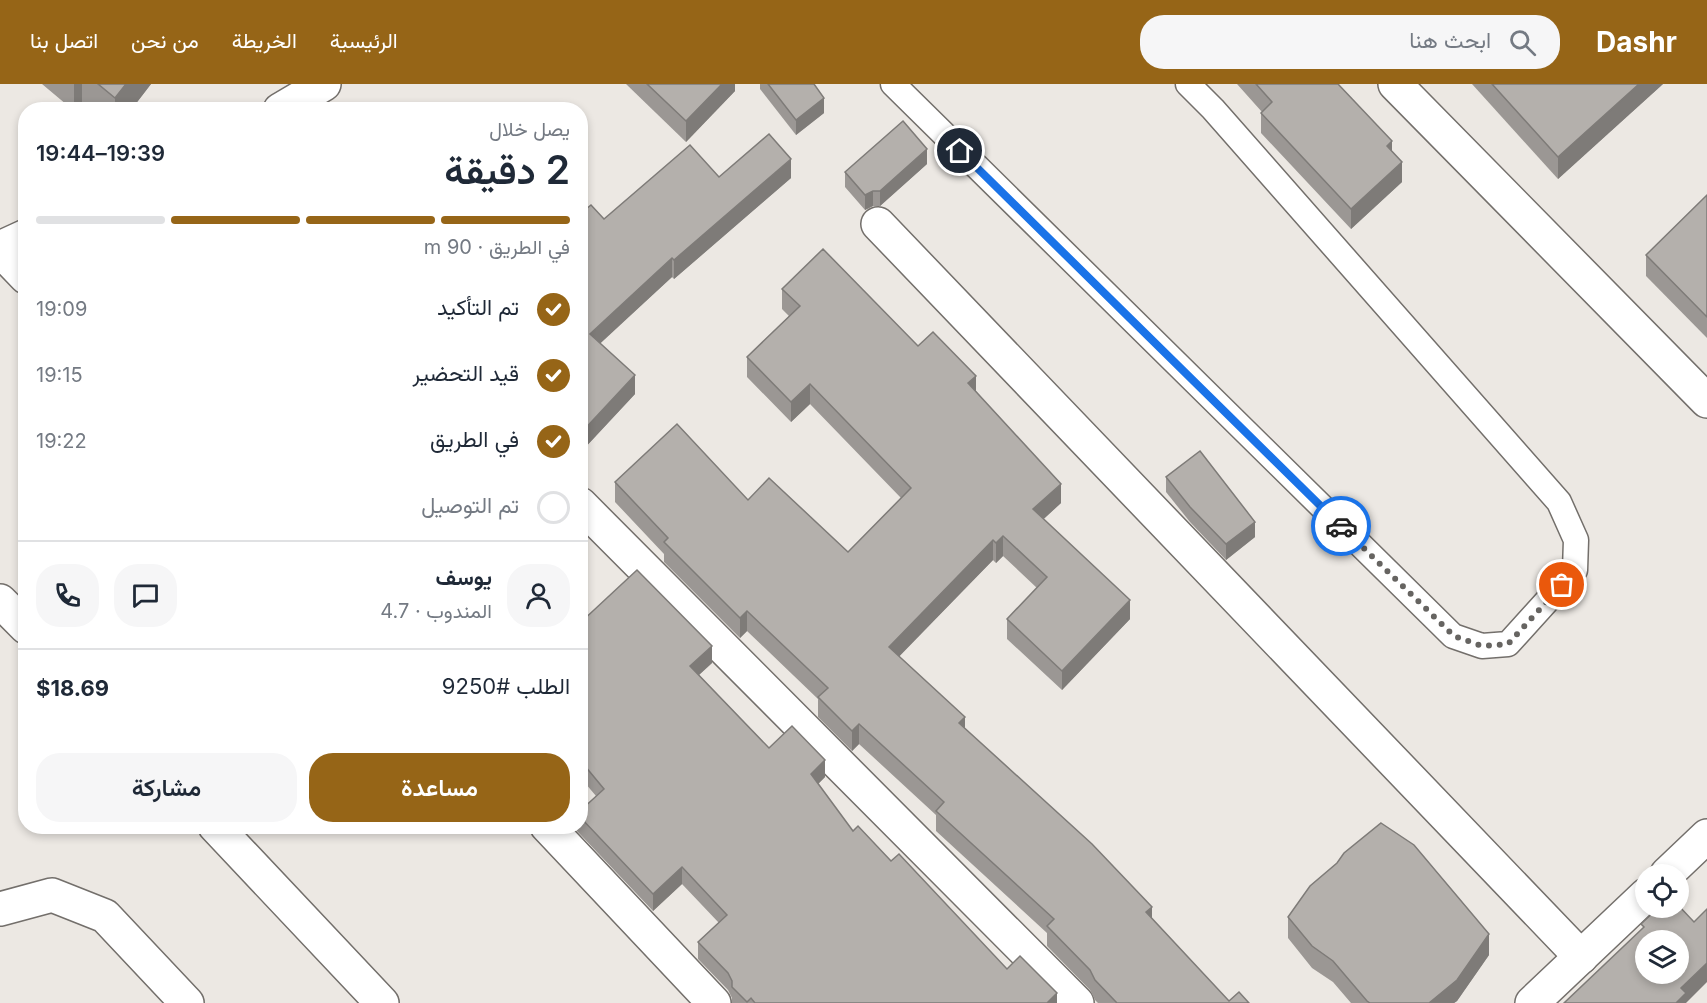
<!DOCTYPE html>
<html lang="ar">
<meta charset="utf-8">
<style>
:root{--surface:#fff;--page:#f6f6f7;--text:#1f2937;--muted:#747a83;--line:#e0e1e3;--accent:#966517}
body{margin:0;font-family:Inter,Vazirmatn,sans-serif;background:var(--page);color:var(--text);direction:rtl;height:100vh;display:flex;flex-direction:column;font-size:22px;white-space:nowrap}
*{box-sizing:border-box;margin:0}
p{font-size:20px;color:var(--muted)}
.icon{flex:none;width:33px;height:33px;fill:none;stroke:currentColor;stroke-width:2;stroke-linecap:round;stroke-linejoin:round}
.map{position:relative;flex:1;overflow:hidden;direction:ltr}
.drawer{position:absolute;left:18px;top:18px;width:570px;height:732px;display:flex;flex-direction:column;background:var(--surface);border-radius:24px;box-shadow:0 3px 9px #0003;direction:rtl}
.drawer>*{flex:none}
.buttons{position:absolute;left:1635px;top:780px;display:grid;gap:12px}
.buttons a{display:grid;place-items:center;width:54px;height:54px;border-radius:50%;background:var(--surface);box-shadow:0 3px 9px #0003;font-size:30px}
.pin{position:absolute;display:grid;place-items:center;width:51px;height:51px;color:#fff;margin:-26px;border:3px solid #fff;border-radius:50%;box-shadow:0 2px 6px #0007}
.courier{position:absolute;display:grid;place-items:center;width:60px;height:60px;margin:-30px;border:4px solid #1a73e8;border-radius:50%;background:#fff;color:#222;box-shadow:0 2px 8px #0007}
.summary em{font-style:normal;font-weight:600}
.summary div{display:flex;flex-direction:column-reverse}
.summary{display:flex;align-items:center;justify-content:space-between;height:102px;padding:0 18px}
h1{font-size:39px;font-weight:600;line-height:45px}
.bar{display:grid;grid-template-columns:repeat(4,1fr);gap:9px 6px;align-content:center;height:72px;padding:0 18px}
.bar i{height:8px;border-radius:4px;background:var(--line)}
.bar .active{background:var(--accent)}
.bar p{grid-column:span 4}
.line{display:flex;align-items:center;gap:15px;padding:0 18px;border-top:2px solid var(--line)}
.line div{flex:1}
.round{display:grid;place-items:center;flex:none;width:63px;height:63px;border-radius:24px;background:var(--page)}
ol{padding:0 18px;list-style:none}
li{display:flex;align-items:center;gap:18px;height:66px}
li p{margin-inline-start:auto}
li .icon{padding:6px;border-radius:50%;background:var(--accent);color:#fff;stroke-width:4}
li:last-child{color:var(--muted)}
li i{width:33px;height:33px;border:3px solid var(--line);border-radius:50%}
.action{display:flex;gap:12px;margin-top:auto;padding:12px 18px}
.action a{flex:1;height:69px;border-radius:24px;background:var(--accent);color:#fff;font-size:24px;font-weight:600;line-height:69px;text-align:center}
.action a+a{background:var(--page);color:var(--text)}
header{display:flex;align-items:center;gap:36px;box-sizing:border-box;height:84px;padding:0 30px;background:var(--accent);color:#fff}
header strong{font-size:28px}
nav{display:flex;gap:33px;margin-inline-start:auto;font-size:21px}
.search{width:420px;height:54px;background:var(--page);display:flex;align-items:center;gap:15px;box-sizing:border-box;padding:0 21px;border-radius:24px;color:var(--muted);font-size:22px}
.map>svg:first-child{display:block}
</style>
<header>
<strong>Dashr</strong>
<div class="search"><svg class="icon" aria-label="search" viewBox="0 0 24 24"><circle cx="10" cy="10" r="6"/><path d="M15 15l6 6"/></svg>ابحث هنا</div>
<nav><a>الرئيسية</a><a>الخريطة</a><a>من نحن</a><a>اتصل بنا</a></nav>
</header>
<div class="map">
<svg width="1707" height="919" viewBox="0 0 1707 919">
<rect width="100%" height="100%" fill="#ece8e3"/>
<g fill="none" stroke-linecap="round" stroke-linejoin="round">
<defs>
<path id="lane" d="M893,0l560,552 29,10 26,-2 67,-74 1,-30 -17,-38 -346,-393 -25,-25"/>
<g id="street">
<path d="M1395,0l312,317"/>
<path d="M280,26l44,-26"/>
<path d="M878,140l703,733"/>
<path d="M0,164l26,-12"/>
<path d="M0,166l26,27"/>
<path d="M580,420l497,499"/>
<path d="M0,517l26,26"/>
<path d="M215,742l167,177"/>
<path d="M547,742l167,177"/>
<path d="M1667,790l40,-38"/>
<path d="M0,825l52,-14 53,21 82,87"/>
<path d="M1532,919l114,-108"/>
</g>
</defs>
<!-- lane casing -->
<use href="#lane" stroke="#736f6b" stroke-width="27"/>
<!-- street casing -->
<use href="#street" stroke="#736f6b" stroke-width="36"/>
<!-- lane -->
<use href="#lane" stroke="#fff" stroke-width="24"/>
<!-- street -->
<use href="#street" stroke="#fff" stroke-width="33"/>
</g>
<!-- wall -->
<g fill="#9b9794">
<path d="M42,0h109l-20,26h-41l-8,-8 -8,8h-1z"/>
<path d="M626,0h109v7l-49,51z"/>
<path d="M760,0h54l10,29 -28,22 -36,-46z"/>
<path d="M1237,0h101l54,67 10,31 -51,47 -90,-96v-20l1,-1z"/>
<path d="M1472,0h191l-105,95z"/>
<path d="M927,80l-47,42h-7l-8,4 -20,-23v-15z"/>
<path d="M719,93l72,1 -117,101 -2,-2 -72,66 35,51 -55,59v-239l24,5z"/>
<path d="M1707,111v143l-61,-62v-21z"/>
<path d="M782,205l136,57 58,45 85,112 -18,16 87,100 -68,71 -55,-51v-20l30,-31 -34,-32 -7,7 -3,-3 -94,96 66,73 187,190 77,82 20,2h-151l-3,-3 -5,-10 -43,-44v-13l-111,-102v-16l-77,-71 -7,7 -34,-34v-18l-71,-68 -7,7 -76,-76v-8l-49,-52v-20l133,18 100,52 53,-54 -91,-94 -19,18 -44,-45v-20l42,-41 -7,-7z"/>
<path d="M1166,393l89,60 -29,23 -36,-38 -24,-30z"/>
<path d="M580,539l132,40 -13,12 70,73 56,29 -7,7 35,47 38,30 116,108 50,34h-325v-5l-4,-8 -30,-31v-17l21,-19 -37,-39 -29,27 -76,-80v-5h3v-15l16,-15 -16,-19z"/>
<path d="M1288,833l201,38 -32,46 -3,2h-103l-18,-21 -21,-14 -24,-30z"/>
</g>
<!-- shaded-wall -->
<g fill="#7e7b78">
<path d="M74,0h8v18l-8,8z"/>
<path d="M126,0h25l-20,26h-16v-12z"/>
<path d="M722,0h13v7l-49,51v-21z"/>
<path d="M1639,0h24l-105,95v-22z"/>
<path d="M824,14v15l-28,22v-15z"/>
<path d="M1392,57v21l-5,-16z"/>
<path d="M927,65v15l-47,42v-15z"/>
<path d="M791,75v19l-117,101v-19z"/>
<path d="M1402,78v20l-51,47v-20z"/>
<path d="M873,107v15l-8,4v-15z"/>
<path d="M672,174v19l-82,76v-19z"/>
<path d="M635,291v19l-55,59v-19z"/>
<path d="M976,292v20l-8,-13z"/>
<path d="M810,300v20l-19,18v-20z"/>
<path d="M1061,400v19l-28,26v-20z"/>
<path d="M1255,438v15l-29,23v-16z"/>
<path d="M1003,452v20l-7,7v-20z"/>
<path d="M993,456v20l-104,107v-20z"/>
<path d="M1130,516v19l-68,71v-19z"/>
<path d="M747,527v20l-7,7v-20z"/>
<path d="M712,562v17l-22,20v-17z"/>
<path d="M965,633v20l-6,-14z"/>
<path d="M859,640v20l-7,7v-20z"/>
<path d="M825,676v17l-14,14v-17z"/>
<path d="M682,783v17l-29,27v-17z"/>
<path d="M1152,823v20l-6,-15z"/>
<path d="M1489,850v21l-32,46 -3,2h-25z"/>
<path d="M1707,879v19l-21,21h-10l5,-15z"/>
<path d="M1057,909v10h-10z"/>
</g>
<!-- building -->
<g fill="#b4b0ac" stroke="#7e7b78" stroke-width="1.5" fill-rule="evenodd">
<path d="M98,0h28l-11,14z"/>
<path d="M647,0h75l-36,37z"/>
<path d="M768,0h46l10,14 -28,22z"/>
<path d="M1256,0h82l54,57 -5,5 15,16 -51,47 -90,-96 11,-11z"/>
<path d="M1492,0h147l-81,73z"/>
<path d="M903,37l24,28 -47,42h-7l-8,4 -20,-23z"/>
<path d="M769,50l22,25 -117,101 -2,-2 -82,76 45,41 -55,59v-220l11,-9 13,14 86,-74 29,32z"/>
<path d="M1707,111v122l-61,-62z"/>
<path d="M823,165l95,97 15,-14 43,44 -8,7 93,101 -28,25 97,91 -68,71 -55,-52 40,-42 -44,-41 -7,7 -3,-3 -104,107 76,70 -6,6 133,121 60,63 -6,5 83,89 10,-9 10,11h-132l-22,-23 -5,-10 -43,-44 7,-7 -118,-108 8,-9 -85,-78 -7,7 -34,-34 10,-9 -81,-77 -7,7 -76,-76 4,-4 -53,-56 62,-58 71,76 21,-22 79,74 63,-64 -101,-104 -19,18 -44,-45 53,-51 -18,-17z"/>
<path d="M1200,367l55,71 -29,22 -36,-37 -24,-30z"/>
<path d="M637,486l75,76 -22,20 79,82 23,-22 33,34 -14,14 42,57 5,-5 33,35 8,-7 108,115 13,-13 37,37 -10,10h-292l-4,-5 -4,4 -15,-15v-6l-4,-8 -30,-31 29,-27 -45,-48 -29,27 -73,-77v-6l24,-22 -24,-29v-137z"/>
<path d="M1381,739l33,22 75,89 -32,46 -28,23h-59l-3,-2 -34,-40 -21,-15 -24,-29 22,-31 27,-23 7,-10z"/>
<path d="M1678,821l16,17 13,-13v54l-26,25 5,5 -10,10h-112l80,-76 -3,-3 17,-16h20zM1646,856h32v34h-32z"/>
</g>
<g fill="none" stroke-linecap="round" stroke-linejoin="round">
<!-- done -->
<path stroke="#666461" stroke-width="6" stroke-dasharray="0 10.8" d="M1341,442l113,110 28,10 26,-2 54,-59"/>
<!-- route -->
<path stroke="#1a73e8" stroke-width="8" d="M960,67l381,375"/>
</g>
</svg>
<div class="buttons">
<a><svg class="icon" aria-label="locate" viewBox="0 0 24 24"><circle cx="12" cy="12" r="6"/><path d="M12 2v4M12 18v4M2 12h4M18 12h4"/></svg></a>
<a><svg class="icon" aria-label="layers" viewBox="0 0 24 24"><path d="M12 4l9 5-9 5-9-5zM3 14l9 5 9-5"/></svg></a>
</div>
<div class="pin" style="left:1562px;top:501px;background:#ea580c"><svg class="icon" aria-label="bag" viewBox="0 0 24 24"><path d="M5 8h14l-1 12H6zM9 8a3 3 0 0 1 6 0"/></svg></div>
<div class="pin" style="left:960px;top:67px;background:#1f2937"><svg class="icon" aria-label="home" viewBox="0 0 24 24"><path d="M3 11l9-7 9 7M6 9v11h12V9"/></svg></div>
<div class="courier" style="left:1341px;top:442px"><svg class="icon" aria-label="car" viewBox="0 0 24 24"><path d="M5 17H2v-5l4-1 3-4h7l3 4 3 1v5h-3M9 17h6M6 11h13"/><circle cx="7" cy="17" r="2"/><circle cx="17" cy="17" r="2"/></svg></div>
<section class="drawer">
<div class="summary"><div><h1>2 دقيقة</h1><p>يصل خلال</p></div><em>19:39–19:44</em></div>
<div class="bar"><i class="active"></i><i class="active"></i><i class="active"></i><i></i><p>في الطريق · 90 m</p></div>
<ol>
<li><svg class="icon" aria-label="check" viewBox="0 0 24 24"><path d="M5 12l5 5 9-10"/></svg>تم التأكيد<p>19:09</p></li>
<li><svg class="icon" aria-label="check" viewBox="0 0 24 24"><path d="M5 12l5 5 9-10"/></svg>قيد التحضير<p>19:15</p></li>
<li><svg class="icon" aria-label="check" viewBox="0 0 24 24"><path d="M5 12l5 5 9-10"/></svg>في الطريق<p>19:22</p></li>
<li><i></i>تم التوصيل</li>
</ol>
<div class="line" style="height:108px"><a class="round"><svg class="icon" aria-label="person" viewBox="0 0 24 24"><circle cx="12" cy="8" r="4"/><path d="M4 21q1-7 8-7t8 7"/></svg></a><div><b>يوسف</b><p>المندوب · 4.7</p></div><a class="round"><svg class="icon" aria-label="chat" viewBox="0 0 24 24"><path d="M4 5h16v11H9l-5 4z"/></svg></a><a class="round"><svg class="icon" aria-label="phone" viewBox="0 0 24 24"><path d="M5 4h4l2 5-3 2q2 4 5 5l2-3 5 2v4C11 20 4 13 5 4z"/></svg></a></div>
<div class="line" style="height:78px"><div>الطلب #9250</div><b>$18.69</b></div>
<div class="action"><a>مساعدة</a><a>مشاركة</a></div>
</section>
</div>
